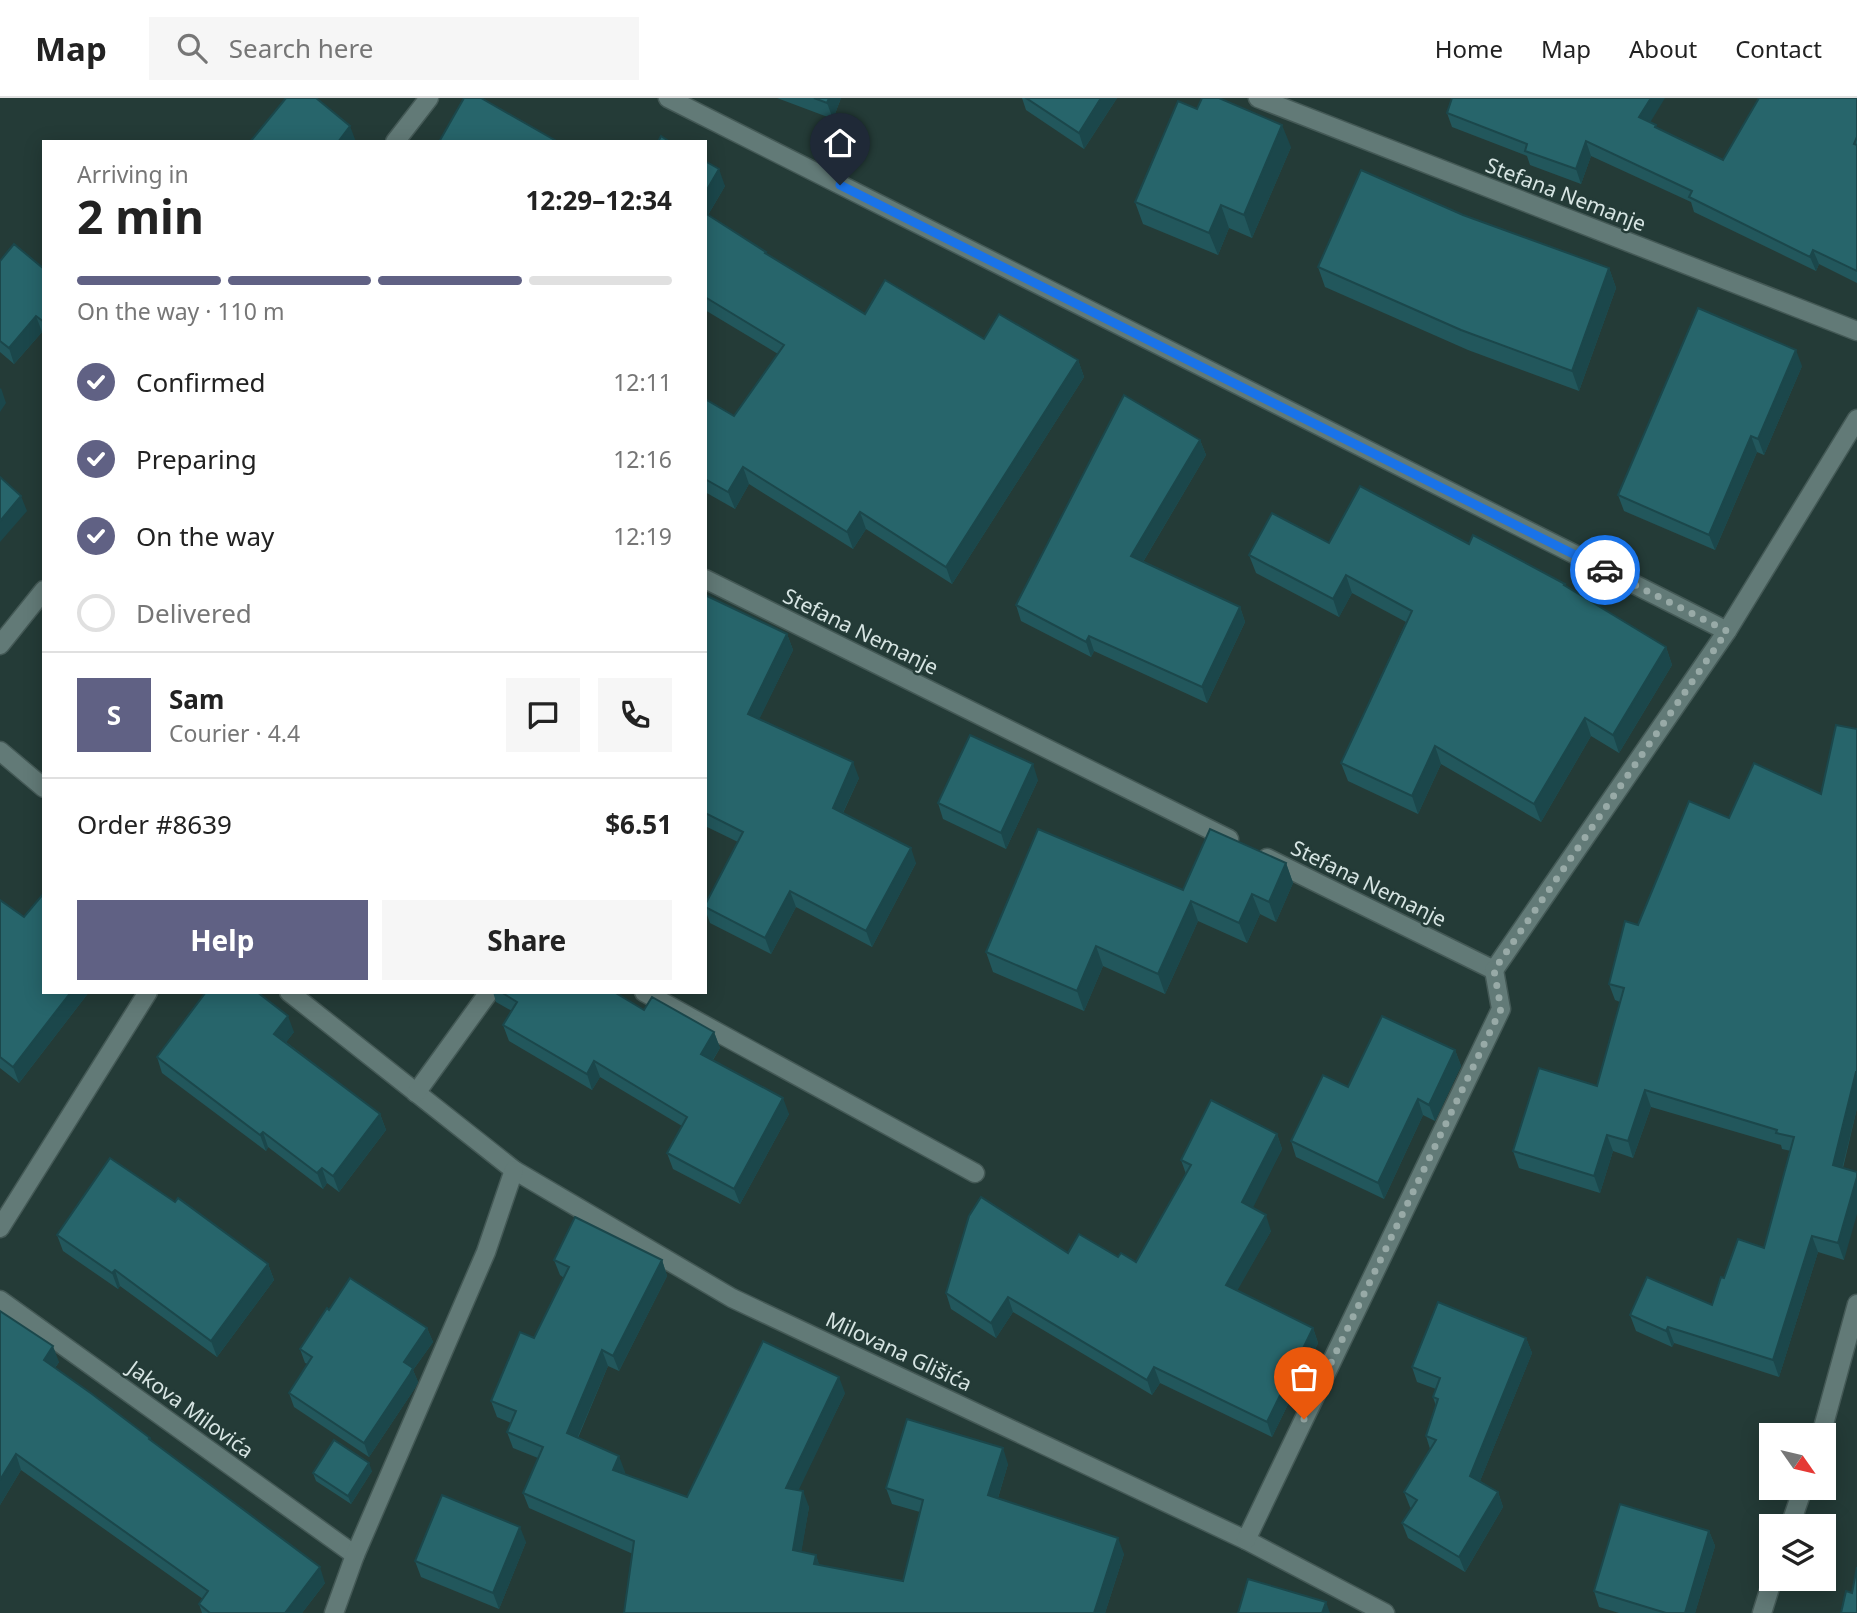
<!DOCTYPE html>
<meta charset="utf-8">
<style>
:root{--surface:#fff;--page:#f6f6f6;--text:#222;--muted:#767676;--line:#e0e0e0;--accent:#606184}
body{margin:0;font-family:"Noto Sans",sans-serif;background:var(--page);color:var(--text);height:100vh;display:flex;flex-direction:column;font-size:26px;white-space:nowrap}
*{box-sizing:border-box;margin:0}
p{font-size:23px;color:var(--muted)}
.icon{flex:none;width:38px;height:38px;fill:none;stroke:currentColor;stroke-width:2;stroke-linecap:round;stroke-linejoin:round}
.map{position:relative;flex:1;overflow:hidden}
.side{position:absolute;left:42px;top:42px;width:665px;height:854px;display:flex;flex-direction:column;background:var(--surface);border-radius:0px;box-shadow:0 4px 18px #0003}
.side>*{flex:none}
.needle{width:46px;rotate:124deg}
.buttons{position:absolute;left:1759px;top:1325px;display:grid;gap:14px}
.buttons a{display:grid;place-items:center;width:77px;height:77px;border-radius:0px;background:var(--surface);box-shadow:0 4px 18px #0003;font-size:35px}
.pin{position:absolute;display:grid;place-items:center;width:60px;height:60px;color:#fff;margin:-72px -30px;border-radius:50% 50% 50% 0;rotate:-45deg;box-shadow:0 0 7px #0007}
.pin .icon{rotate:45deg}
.courier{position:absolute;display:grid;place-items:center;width:70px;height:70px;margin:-35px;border:5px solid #1a73e8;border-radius:50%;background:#fff;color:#222;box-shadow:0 2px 9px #0007}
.head em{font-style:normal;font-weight:700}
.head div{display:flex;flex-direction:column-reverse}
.head{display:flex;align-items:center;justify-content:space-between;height:119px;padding:0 35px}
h1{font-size:46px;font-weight:700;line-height:52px}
.bar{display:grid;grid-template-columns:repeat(4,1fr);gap:10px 7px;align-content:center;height:84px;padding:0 35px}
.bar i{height:9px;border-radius:5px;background:var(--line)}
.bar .on{background:var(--accent)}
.bar p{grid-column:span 4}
.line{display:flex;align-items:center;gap:18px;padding:0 35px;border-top:2px solid var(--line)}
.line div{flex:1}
.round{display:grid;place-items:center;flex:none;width:74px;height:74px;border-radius:0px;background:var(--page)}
ol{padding:0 35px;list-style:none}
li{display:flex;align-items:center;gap:21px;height:77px}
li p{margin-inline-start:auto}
li .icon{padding:7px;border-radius:50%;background:var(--accent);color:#fff;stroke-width:4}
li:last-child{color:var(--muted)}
li i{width:38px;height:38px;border:4px solid var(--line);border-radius:50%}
.cta{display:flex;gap:14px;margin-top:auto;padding:14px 35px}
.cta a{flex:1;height:80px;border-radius:0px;background:var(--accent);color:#fff;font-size:28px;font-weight:700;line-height:80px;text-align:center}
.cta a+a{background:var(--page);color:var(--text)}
header{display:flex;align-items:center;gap:42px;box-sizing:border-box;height:98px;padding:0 35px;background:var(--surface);border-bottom:2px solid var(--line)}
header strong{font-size:33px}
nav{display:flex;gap:38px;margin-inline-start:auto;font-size:24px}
.search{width:490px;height:63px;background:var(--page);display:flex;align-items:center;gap:18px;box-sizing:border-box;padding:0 24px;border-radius:0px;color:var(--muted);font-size:26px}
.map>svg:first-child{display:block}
</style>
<header>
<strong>Map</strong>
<div class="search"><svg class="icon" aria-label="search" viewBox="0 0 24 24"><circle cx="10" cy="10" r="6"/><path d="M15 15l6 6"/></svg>Search here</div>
<nav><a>Home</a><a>Map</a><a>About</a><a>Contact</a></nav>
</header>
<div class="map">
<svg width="1857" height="1515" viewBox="0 0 1857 1515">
<rect width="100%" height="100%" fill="#243b37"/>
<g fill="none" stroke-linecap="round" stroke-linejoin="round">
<defs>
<g id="minor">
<path d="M668,0l1059,533"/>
<path d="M1258,0l599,233"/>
<path d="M395,44l34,-44"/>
<path d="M705,481l524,260"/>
<path d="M0,547l44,-55"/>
<path d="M0,653l44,37"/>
<path d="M1267,760l227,112 233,-339 130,-212"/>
<path d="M289,894l225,178 218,128 514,242 139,73"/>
<path d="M644,894l331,181"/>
<path d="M416,995l73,-101"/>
<path d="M0,1130l148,-236"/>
<path d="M0,1202l355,255"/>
<path d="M1821,1337l36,-131"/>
<path d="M1790,1428l13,-38"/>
<path d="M1246,1442l255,-531 -7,-39"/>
<path d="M334,1515l21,-58 131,-303 28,-82"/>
<path d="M1762,1515l11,-35"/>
</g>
</defs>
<!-- minor casing -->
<use href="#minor" stroke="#445956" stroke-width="21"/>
<!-- minor -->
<use href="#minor" stroke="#627a77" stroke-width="18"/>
</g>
<!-- wall -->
<g fill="#22575c">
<path d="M777,0h64l-8,21z"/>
<path d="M1022,0h95l-33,51 -58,-39z"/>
<path d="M1857,0v185l-38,-19 -3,7 -122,-59 -3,-10 -100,-46 -10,28 -51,-19 -3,-9 -75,-29 -5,-14 203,9 7,6 66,32z"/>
<path d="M1291,49l-39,91 -23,-10 -11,27 -75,-31 -8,-22z"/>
<path d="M705,63l20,25 -17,29 58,37v2l99,60 213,46 6,17 -132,207 -86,-55 -13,20 -104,-65 -14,25 -30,-17v-93l29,17 44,-62 -73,-44z"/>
<path d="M1463,117l146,53 7,20 -37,103 -111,-41 -143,-63 -7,-20z"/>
<path d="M0,163l44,8v64l-2,-1 -28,32 -14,-12z"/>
<path d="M1802,268l-38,89 -7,-3 -42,98 -91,-39 -6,-16z"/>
<path d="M1200,342l6,15 -63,107 97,45 5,15 -38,81 -113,-52 -3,6 -70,-36 -5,-16z"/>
<path d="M1329,445l140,1 96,40 1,2 100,61 6,18 -53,88 -28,-17 -50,86 -100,-58 -23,50 -70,-33 -7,-18 65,-141 -54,-29 -13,24 -83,-44 -7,-18z"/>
<path d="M705,497l82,39 6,16 -34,69 100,59 -16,35 73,50 -44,84 -76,-40 -25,47 -61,-31 -5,-14v-4l33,-63 -33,-16z"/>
<path d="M1857,631v379l-14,60 1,92 -26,-8 -39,125 -105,-34 -2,4 -36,-16 -6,-16 82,-10 12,-27 40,-30 27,-97 -9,-2 -1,-4 -130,-38 -18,51 -20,-7 -13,42 -81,-25 -6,-17 84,-65 23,-84 -5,-2 -6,-16 29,-59 91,-107 92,-24z"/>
<path d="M1038,682l-32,69 -63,-30 -5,-16z"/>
<path d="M1286,765l7,20 -17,39 -16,-8 -13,29 -49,-22 -33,73 -62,-28 -19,45 -91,-39 -7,-20 197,-62z"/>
<path d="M0,802l44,92h45l-70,91 -19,-15z"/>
<path d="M493,894h121l30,18 70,22 6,16 -7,12 76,54 -49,90 -67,-35 -6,-16 15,-27 -82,-49 -8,13 -83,-49 -6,-16 9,-14 -16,-9z"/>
<path d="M294,934l-8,10 94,72 6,16 -47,62 -12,-9 -4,6 -55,-42 -2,4 -104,-78 -5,-16z"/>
<path d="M1455,952l6,16 -26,55 -12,-6 -39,84 -88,-42 -5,-16 57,-54z"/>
<path d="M1277,1036l5,15 -30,59 19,23 -34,59 76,38 5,15 -46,94 -112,-54 -8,12 -139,-83 -17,26 -45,-29 -5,-16 122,-40 68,9 50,-88 -5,-14z"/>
<path d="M175,1104l93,62 6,16 -57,77 -97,-71 -2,3 -55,-38 -6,-16z"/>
<path d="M554,1162h108l5,16 -48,95 -11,-5 -30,72 47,34 -1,2 63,23 158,-104 -47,97 11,17 -8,45 15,3 3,10 84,16 17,-69 -28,-8 -6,-16 122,-24 -10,34 126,56 -19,59 -472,-59 -104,-46 -6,-15 15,-35 -25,-10 -6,-16 4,-9 -14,-6 -6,-16 43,-63 30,-60 -4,-3z"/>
<path d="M329,1212l98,18 6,14 -20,28 5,12 -3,6 -46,69 -75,-50 -5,-14 19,-29 -3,-1 -5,-14z"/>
<path d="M0,1213l59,51 -4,6 95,70 1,3 174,142 -23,30h-100l-3,-9 4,-5 -182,-129 -21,35z"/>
<path d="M1526,1240l6,15 -52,128 18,11 5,15 -38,65 -57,-34 -6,-15 9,-15 -1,-1 -6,-15 26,-43 -4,-13 10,-30 -3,-9 3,-8 -19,-7 -5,-15z"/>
<path d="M372,1373l-21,33 -35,-23 -3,-8z"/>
<path d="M1709,1433l6,15 -20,67h-76l-20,-6 -5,-16z"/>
<path d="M526,1444l-27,67 -78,-32 -6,-16z"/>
</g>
<!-- shaded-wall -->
<g fill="#1b474b">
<path d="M829,0h12l-8,21 -6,-16z"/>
<path d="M1101,0h16l-33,51 -5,-16z"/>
<path d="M1651,0h14l-20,33 -6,-14z"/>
<path d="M1282,27l9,22 -39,91 -8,-23z"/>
<path d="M350,28l6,16h-18z"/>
<path d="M1586,43l5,15 -10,28 -5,-15z"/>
<path d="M719,71l6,17 -20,34v-27z"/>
<path d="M1221,107l8,23 -11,27 -9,-22z"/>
<path d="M1813,152l6,14 -3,7 -6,-14z"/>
<path d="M1609,170l7,20 -37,103 -7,-20z"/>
<path d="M36,218l6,16 -28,32 -5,-16z"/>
<path d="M1796,252l6,16 -38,89 -6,-16z"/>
<path d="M1078,262l6,17 -132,207 -6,-17z"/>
<path d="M1,290l5,15 -6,9v-23z"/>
<path d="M1751,338l6,16 -42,98 -6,-15z"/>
<path d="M1200,342l6,15 -69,117 -6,-16z"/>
<path d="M743,369l6,17 -14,25 -7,-17z"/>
<path d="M21,398l6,15 -27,31v-21z"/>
<path d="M860,414l6,17 -13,20 -6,-17z"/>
<path d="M1346,477l6,18 -13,24 -6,-18z"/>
<path d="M1240,509l5,15 -38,81 -5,-16z"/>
<path d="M787,536l6,16 -39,80 -6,-16z"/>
<path d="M1089,538l5,15 -3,6 -5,-15z"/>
<path d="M1666,549l6,18 -53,88 -6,-18z"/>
<path d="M1585,620l6,18 -50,86 -7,-18z"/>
<path d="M1435,648l6,18 -23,50 -6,-18z"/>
<path d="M853,664l6,16 -21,45 -5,-15z"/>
<path d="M1033,666l5,16 -32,69 -5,-16z"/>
<path d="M911,750l5,15 -44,84 -6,-16z"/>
<path d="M1286,765l7,20 -17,39 -7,-20z"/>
<path d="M790,793l6,16 -25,47 -6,-16z"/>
<path d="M1252,796l8,20 -13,29 -8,-20z"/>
<path d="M1191,803l7,20 -33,73 -7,-20z"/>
<path d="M1096,848l7,20 -19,45 -7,-20z"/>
<path d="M71,894h18l-70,91 -6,-16z"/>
<path d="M288,918l6,16 -14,18 -6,-16z"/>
<path d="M714,934l6,16 -13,21 -6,-15z"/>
<path d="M1455,952l6,16 -26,55 -6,-16z"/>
<path d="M594,963l6,16 -8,13 -5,-16z"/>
<path d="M1856,974l1,4v32l-18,73 -6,-16z"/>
<path d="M1645,992l6,17 -18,51 -5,-17z"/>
<path d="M783,1000l6,16 -49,90 -6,-15z"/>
<path d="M1418,1001l5,16 -39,84 -6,-16z"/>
<path d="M380,1016l6,16 -47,62 -6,-16z"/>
<path d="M263,1034l5,15 -2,4 -6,-16z"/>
<path d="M1277,1036l5,15 -34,69 -6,-16z"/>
<path d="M1607,1037l6,16 -13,42 -6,-17z"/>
<path d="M322,1070l5,15 -4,6 -6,-16z"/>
<path d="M1857,1079v37l-13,46 -6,-17z"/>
<path d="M1266,1117l5,16 -39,69 -6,-15z"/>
<path d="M1812,1138l6,16 -39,125 -6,-17z"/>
<path d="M662,1162l5,16 -48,95 -6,-15z"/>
<path d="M268,1166l6,16 -57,77 -6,-16z"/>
<path d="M115,1172l5,16 -2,3 -6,-16z"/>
<path d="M1008,1199l5,15 -17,26 -5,-15z"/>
<path d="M1668,1229l6,16 -2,4 -6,-16z"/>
<path d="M427,1230l6,14 -20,28 5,12 -3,6 -46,69 -5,-14 40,-81z"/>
<path d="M1313,1230l5,15 -46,94 -5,-15z"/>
<path d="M1526,1240l6,15 -56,138 -6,-15z"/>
<path d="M53,1248l6,16 -10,14 -5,-16z"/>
<path d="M602,1252l6,16 -35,82 -6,-15z"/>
<path d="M1154,1269l6,16 -8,12 -5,-15z"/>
<path d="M839,1279l6,16 -53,111 -6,-16z"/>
<path d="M1003,1350l5,16 -14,47 -6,-16z"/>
<path d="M16,1356l5,16 -21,35v-25z"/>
<path d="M619,1358l6,16 -6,13 -6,-15z"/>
<path d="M369,1365l3,8 -21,33 -3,-8z"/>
<path d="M803,1393l6,16 -10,59 -6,-16z"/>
<path d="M1498,1394l5,15 -38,65 -6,-15z"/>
<path d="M520,1429l6,15 -27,67 -6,-16z"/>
<path d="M1709,1433l6,15 -20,67h-10z"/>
<path d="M1118,1440l6,16 -19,59h-11z"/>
<path d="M816,1457l5,15 -7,-6z"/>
<path d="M320,1469l5,16 -23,30h-17z"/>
<path d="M1326,1504l4,11h-8z"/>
</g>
<!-- building -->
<g fill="#27656b" stroke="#1b474b" stroke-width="2">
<path d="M286,0h30l34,28 -12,16h-88z"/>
<path d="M464,0h17l77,44h-119z"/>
<path d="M814,0h15l-2,5z"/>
<path d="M1026,0h75l-22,35z"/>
<path d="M1202,0h17l63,27 -38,90 -23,-10 -12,28 -74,-31 43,-101 19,8z"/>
<path d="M1452,0h199l-12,19 17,8 -1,2 68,33 36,-62h98v39l-3,7 3,1v126l-44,-21 -3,7 -121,-60 3,-6 -106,-50 -10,28 -51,-18 2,-7 -80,-31z"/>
<path d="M661,38l9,6h-12z"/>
<path d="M705,63l14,8 -14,24z"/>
<path d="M1361,72l102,45 146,53 -37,103 -111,-41 -143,-63z"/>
<path d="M705,115l61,39 -1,1 100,61 20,-34 99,59 15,-25 79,46 -132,207 -86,-55 -13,20 -104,-65 -15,25 -23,-13v-80l29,17 50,-71 -79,-48z"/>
<path d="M14,146l30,25v53l-8,-6 -27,32 -9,-7v-80z"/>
<path d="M1698,210l98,42 -38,89 -7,-3 -42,99 -91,-40z"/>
<path d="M1124,297l76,45 -69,116 109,51 -38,80 -113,-51 -3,6 -70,-37z"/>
<path d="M0,379l21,19 -21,25z"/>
<path d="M1360,388l109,58 4,-9 92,49 -1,1 102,62 -53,88 -28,-17 -51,86 -99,-58 -23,50 -71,-33 71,-152 -66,-36 -13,24 -84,-44 23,-42 57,30z"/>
<path d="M705,497l82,39 -39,80 105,48 -20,46 78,40 -45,83 -76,-40 -25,47 -60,-31v-2l38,-73 -38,-19z"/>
<path d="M1836,627l21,4v343h-1l-23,93 24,7v5l-19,66 -26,-7 -39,124 -105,-33 -2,4 -36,-16 17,-38 65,28 9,-28 3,1 14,-39 26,9 30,-111 -18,-4 1,-3 -132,-40 -17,51 -21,-6 -13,41 -81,-25 26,-83 58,18 27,-98 -15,-4 16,-63 13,4 51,-124 40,17 25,-55 67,31z"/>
<path d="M970,637l63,29 -32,69 -63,-30z"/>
<path d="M1038,731l145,61 27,-61 76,34 -17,39 -17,-8 -13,29 -48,-22 -33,73 -62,-28 -19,45 -91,-39z"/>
<path d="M44,795v99h27l-58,75 -13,-10v-157l24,17z"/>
<path d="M206,894h51l31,24 -14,18 106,80 -47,62 -11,-8 -5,5 -54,-41 -3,3 -103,-78z"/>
<path d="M501,894h113l30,18 8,-13 62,35 -13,22 82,44 -49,91 -67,-36 20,-36 -93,-56 -7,13 -84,-49 14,-23z"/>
<path d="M1382,918l73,34 -26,55 -11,-6 -40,84 -87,-42 32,-66 25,12z"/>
<path d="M1211,1002l66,34 -35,68 24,13 -40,70 87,43 -46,94 -113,-55 -7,13 -139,-83 -17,26 -45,-30 23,-77 12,-19 87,56 11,-19 39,23 3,-4 15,9 55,-97 -10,-5z"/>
<path d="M110,1060l65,44 3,-4 90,66 -57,77 -96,-71 -3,3 -55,-38z"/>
<path d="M575,1119l87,43 -49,96 -11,-6 -35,83 52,23 -6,14 74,27 76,-156 76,36 -53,111 17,3 -10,59 23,5 -2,9 89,17 20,-81 -37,-12 21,-69 96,29 -15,47 130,43 -24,75h-470l10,-72 -111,-48 20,-46 -36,-15 9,-21 -25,-10 29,-69 14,6 35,-71 -15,-7z"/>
<path d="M350,1180l77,50 -23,34 9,6 -3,6 -46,69 -75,-50 23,-36 -12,-8 27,-41 2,2z"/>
<path d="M1438,1204l88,36 -56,138 28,16 -39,65 -57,-34 15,-23 -13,-8 32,-52 -10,-4 12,-37 -5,-2 7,-19 -28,-11z"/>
<path d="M0,1213l53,35 -9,14 48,34 58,44 -1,1 171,128 -35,46h-75l-11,-9 9,-13 -192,-137 -16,26z"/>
<path d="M334,1342l35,23 -21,33 -35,-23z"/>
<path d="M442,1397l78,32 -27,66 -78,-32z"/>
<path d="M1620,1406l89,27 -24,82h-19l-72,-22z"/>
<path d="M1857,1469v46h-16l5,-22 6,2z"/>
<path d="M1248,1481l78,23 -4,11h-84z"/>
</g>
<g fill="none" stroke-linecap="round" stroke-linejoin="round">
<!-- done -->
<path stroke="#98aaa7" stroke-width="7" stroke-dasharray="0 12.6" d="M1304,1321l197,-410 -7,-39 233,-339 -122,-61"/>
<!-- route -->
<path stroke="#1a73e8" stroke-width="9" d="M840,87l765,385"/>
</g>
<g text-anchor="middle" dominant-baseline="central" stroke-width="5" stroke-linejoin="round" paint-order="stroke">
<!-- street labels -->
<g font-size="21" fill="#d7e5e3" stroke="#243b37">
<text transform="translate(1566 96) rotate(21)">Stefana Nemanje</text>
<text transform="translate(861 533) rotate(26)">Stefana Nemanje</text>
<text transform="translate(1369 785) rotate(26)">Stefana Nemanje</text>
<text transform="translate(899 1253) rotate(25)">Milovana Glišića</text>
<text transform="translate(191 1311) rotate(36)">Jakova Milovića</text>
</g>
</g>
</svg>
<div class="buttons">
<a><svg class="needle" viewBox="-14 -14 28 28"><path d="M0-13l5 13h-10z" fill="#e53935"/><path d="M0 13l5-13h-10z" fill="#767676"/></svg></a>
<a><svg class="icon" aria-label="layers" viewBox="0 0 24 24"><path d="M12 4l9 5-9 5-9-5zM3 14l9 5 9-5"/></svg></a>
</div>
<div class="pin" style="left:1304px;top:1321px;background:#ea580c"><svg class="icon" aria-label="bag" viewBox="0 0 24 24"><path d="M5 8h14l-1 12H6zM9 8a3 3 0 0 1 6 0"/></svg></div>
<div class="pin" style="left:840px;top:87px;background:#1f2937"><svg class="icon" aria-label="home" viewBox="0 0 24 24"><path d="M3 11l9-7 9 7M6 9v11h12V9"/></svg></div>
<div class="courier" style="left:1605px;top:472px"><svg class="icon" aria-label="car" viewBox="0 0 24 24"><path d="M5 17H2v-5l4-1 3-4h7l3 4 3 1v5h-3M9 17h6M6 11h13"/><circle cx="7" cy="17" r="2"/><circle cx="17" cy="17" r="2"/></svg></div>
<section class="side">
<div class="head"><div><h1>2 min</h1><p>Arriving in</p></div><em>12:29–12:34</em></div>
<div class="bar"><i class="on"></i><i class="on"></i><i class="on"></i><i></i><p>On the way · 110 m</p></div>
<ol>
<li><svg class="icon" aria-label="check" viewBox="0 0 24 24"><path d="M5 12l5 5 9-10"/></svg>Confirmed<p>12:11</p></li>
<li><svg class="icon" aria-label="check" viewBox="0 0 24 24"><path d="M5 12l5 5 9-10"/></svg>Preparing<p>12:16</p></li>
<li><svg class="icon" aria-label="check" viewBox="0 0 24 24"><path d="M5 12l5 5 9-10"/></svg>On the way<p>12:19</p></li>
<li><i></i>Delivered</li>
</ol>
<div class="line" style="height:126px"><b class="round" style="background:var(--accent);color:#fff">S</b><div><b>Sam</b><p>Courier · 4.4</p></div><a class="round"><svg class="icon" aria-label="chat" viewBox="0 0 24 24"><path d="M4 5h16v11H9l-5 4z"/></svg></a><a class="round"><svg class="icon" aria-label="phone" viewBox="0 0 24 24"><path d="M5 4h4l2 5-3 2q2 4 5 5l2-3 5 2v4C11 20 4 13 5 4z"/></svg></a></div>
<div class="line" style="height:91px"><div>Order #8639</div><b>$6.51</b></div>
<div class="cta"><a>Help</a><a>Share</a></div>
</section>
</div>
